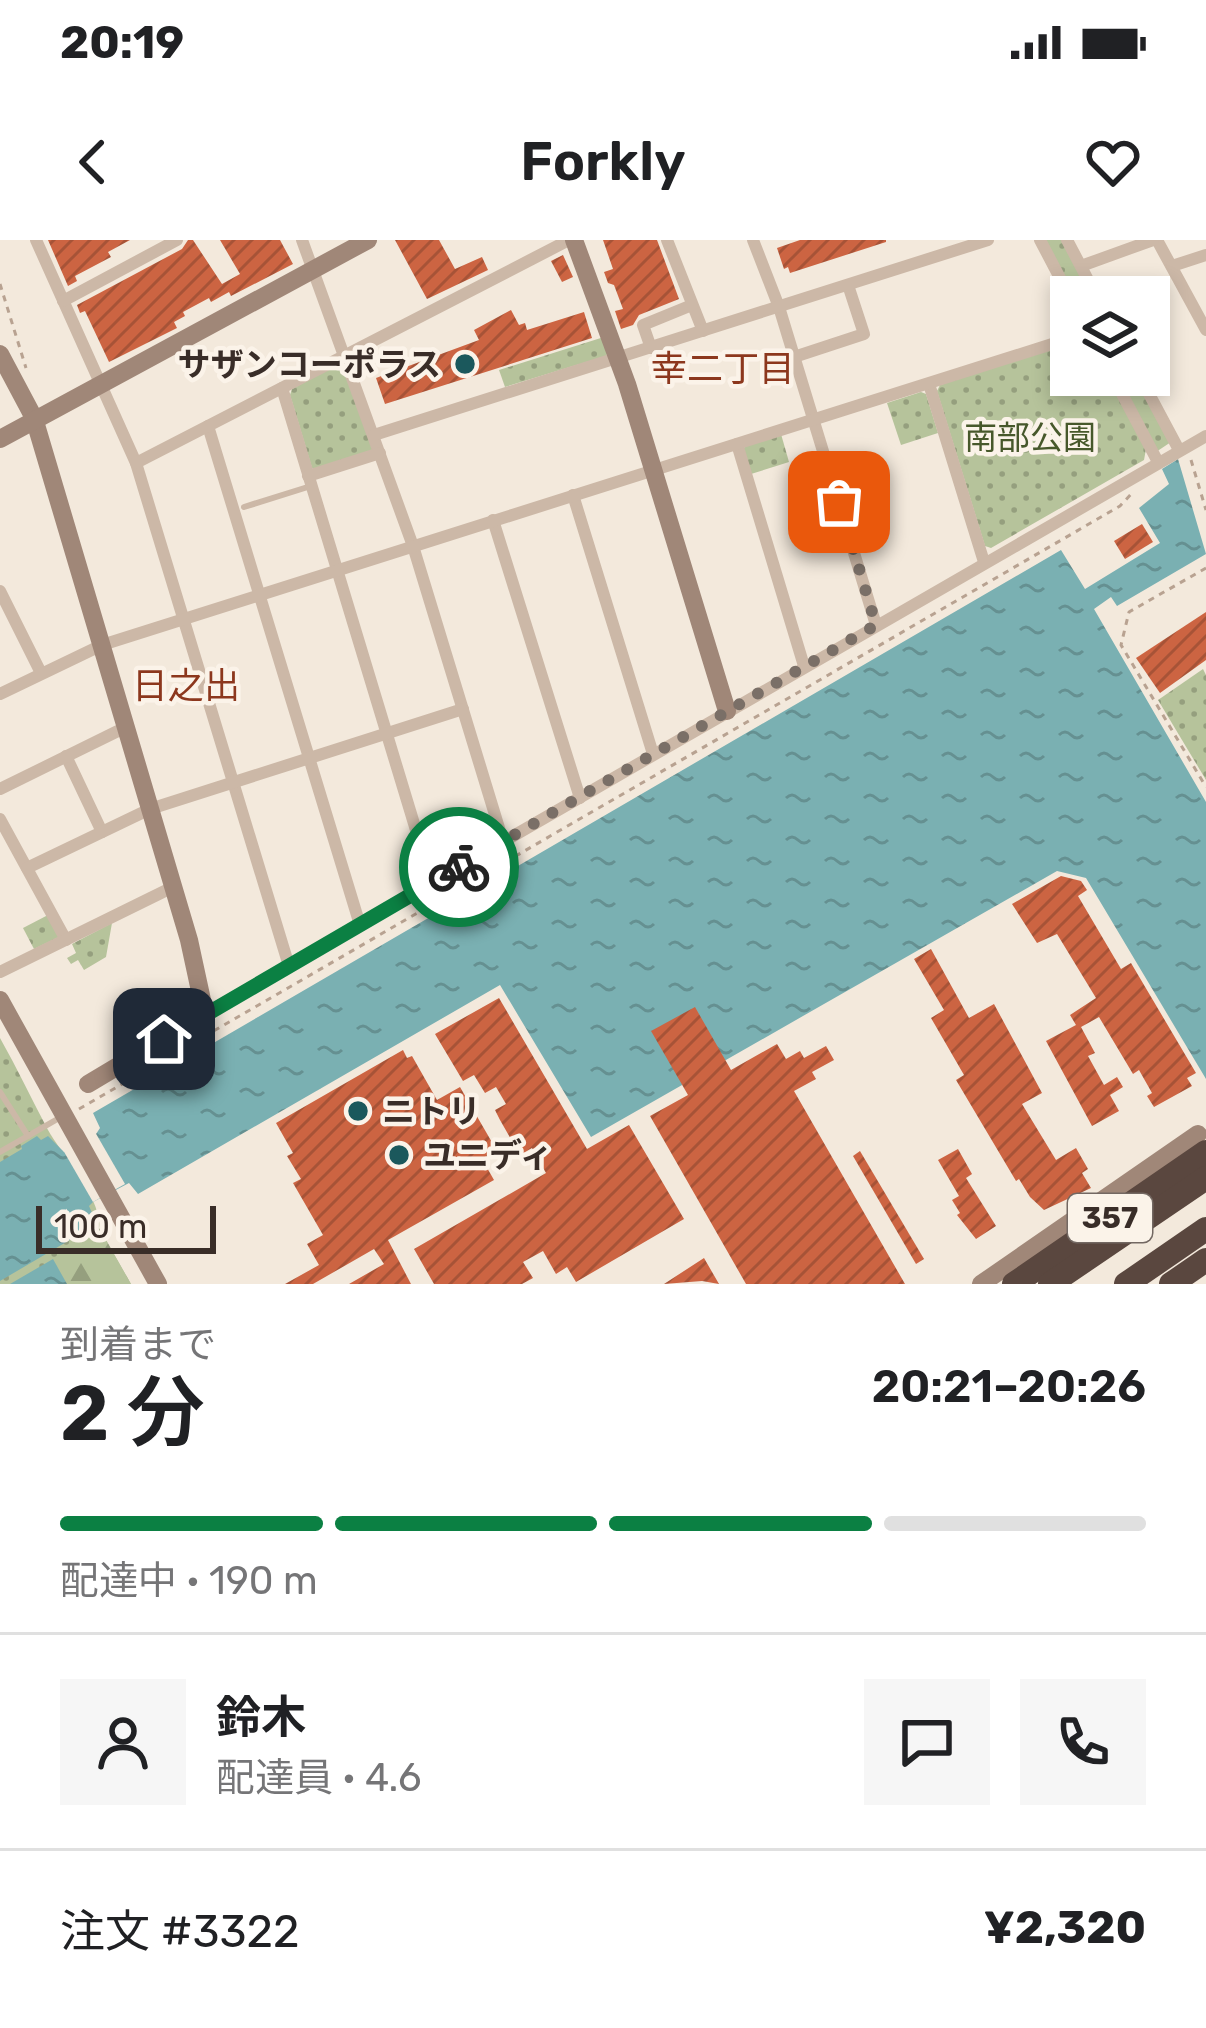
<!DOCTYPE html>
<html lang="ja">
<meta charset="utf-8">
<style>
:root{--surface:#fff;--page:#f6f6f6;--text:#202124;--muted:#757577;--line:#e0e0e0;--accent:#0b8043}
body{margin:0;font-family:Rubik,"Noto Sans JP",sans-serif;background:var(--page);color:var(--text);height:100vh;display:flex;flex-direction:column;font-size:45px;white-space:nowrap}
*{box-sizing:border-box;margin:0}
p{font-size:39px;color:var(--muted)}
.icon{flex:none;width:66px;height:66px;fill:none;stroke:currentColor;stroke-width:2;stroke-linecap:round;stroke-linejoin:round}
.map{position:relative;height:1044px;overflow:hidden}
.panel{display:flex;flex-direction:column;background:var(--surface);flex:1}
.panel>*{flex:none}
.buttons{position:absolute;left:1050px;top:36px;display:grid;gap:24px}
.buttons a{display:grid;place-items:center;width:120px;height:120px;border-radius:0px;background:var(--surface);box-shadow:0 6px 18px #0003;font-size:60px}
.scale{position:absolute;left:36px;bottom:30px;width:180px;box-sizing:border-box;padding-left:12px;border:6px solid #392d28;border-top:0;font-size:33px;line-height:42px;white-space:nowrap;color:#392d28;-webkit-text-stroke:9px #fbf3e9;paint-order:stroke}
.pin{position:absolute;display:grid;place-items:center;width:102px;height:102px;color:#fff;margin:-51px;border-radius:24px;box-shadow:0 6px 18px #0006}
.courier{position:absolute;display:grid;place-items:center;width:120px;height:120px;margin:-60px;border:9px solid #0b8043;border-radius:50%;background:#fff;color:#222;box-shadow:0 3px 15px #0007}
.head em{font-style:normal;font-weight:600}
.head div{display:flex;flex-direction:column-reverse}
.head{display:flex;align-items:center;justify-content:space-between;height:204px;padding:0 60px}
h1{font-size:78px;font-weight:600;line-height:90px}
.bar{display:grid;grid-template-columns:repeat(4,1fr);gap:18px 12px;align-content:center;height:144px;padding:0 60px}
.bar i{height:15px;border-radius:9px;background:var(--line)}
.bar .active{background:var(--accent)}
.bar p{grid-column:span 4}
.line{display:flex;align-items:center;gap:30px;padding:0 60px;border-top:3px solid var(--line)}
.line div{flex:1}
.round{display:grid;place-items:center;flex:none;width:126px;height:126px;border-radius:0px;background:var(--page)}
.status{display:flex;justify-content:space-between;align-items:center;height:84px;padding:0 60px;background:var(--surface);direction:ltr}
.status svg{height:33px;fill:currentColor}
header{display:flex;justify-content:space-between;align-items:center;height:156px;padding:0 60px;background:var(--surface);font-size:54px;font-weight:600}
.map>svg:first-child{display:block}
</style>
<div class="status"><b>20:19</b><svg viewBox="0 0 49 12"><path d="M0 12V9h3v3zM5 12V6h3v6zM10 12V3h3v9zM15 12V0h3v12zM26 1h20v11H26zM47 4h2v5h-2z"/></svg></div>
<header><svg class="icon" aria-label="back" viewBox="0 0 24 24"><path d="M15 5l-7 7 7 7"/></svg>Forkly<svg class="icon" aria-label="heart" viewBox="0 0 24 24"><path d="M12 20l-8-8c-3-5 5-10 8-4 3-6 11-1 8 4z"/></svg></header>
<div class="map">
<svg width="1206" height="1044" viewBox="0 0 1206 1044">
<defs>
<pattern id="grass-dots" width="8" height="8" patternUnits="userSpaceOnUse" patternTransform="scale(3)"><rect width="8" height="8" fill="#b6c39b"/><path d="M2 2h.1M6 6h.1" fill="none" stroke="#959f7e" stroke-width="1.8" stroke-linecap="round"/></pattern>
<pattern id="forest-firs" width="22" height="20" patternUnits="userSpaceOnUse" patternTransform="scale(3)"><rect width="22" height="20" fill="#b6c39b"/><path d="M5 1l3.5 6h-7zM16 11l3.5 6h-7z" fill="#959f7e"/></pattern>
<pattern id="water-ripples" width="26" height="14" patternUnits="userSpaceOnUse" patternTransform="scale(3)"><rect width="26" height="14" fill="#7ab0b2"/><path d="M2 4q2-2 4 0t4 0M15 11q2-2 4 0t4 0" fill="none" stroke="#659091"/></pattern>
<pattern id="building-hatch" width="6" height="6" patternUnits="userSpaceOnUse" patternTransform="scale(3)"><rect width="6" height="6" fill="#cc6442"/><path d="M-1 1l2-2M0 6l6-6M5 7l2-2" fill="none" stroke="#a75337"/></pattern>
</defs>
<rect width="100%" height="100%" fill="#f3e9dc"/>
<!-- grass -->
<g fill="url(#grass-dots)">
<path d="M1044,0h19l30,57h-19z"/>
<path d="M604,97l5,13 -3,6 -101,31 -6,-17z"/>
<path d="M1071,102v33h36l39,74 -2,11 -153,88 -6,-2 -48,-155 3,-6z"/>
<path d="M338,124l5,2 30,81 -2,5 -54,17 -5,-1 -22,-73 2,-6z"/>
<path d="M1115,135h20l36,67 -15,10z"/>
<path d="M921,152l5,2 12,39 -37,12 -14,-42z"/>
<path d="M781,194l8,28 -38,12 -8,-24 3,-6z"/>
<path d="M1203,429l3,6v105l-48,-80z"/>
<path d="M48,675l11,22 -25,12 -11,-21z"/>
<path d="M112,683l-6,34 -22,13 -6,-10 -7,4 -4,-6 9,-5 -4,-9z"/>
<path d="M0,798c17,30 32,62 48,92 14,25 55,70 51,98l32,56h-131z"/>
</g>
<!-- forest -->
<path fill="url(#forest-firs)" d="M101,991l30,53h-64l-14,-25z"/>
<!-- water -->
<g fill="url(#water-ripples)">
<path d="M1178,219l28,95 -89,52 -6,-9 -17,12 112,193v277l-120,-201 -29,-7 -466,266 -91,-152 -362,209 -9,-11 -36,19 -4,4 8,18 -97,57v-119l22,-13 -1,-3 16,-10 4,4 7,-4 16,16 32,-18 4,-6 -7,-15 968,-563 24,39 75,-46 -21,-35 30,-24 -7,-15z"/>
<path d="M53,1019l14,25h-57z"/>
</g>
<!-- pier -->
<path fill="#f3e9dc" d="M95,892l30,52 -32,18 -30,-52z"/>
<!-- building -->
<g fill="url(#building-hatch)">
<path d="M48,0h82l-22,12 3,5 -36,19 2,5 -9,5z"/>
<path d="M188,0h5l29,44 18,-10 -20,-34h60l13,24 -62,32 -2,-4 -18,10 -2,-4 -26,14 2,4 -11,6 3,6 -68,34 -24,-51 -5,2 -3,-8 105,-56z"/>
<path d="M395,0h44l16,29 27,-12 6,13 -61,29z"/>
<path d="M603,0h54l22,59 -40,16 -6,10 -12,4 -6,-18 8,-2 -9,-24 -6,-2 -4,-11 9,-3z"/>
<path d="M800,0h86v2l-96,31 -2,-6 -4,2 -7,-21z"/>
<path d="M563,15l10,22 -11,5 -11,-21z"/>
<path d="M511,70l8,15 6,-2 2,7 57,-18 8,26 -207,66 -9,-26 103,-38 -5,-10z"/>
<path d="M1142,284l11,18 -28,17 -11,-18z"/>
<path d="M1206,372v48l-46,33 -24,-35z"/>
<path d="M1061,636l20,5 6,9 -9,6 43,73 10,-6 65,110 -9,5 5,8 -38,21 -7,-11 5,-3 -13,-23 -6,4 -34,-57 -18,10 14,26 -7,3 16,29 13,-8 6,10 -13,8 9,16 -27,15 -46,-85 30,-16 -6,-10 26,-17 -39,-64 -20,9 -25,-39z"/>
<path d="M931,709l38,69 25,-14 48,89 -20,11 34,56 20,-12 12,21 -6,4 9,15 -47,22 -14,-13 -11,-18 -3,2 -60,-101 8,-5 -33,-57 13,-8 -30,-51z"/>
<path d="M499,758l88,151 42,-24 55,94 -108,63 -9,-15 -11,7 -13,-23 -20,11 10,16 -11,6h-88l-20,-35 132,-76 -14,-25 -12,7 -20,-35 -5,-10 11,-6 -10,-17 -11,6 -11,-18 -11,6 -28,-47z"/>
<path d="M695,767l36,63 46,-26 9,15 14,-8 4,7 22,-12 8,14 -22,12 4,7 -22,12 111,193h-159l-96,-168 38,-21 -37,-64z"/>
<path d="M403,810l4,8 5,-2 25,44 23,-13 37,64 -15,8 12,21 -106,60 23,44h-62l35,-20 -10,-15 -61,35h-28l34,-19 -12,-21 16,-9 -30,-52 8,-4 -14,-23 6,-3 -17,-30z"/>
<path d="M958,909l14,25 -6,4 30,48 -20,13 -19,-24 3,-2 -8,-13 7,-4 -21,-36z"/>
<path d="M860,911l64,108 -8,5 -63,-108z"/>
<path d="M704,1018l15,26 -17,-3 -38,3z"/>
</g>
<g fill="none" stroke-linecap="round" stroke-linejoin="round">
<!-- path -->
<g stroke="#b8a291" stroke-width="3" stroke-dasharray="6 6" stroke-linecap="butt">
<path d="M0,44l26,84"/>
<path d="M1191,220l15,50"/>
<path d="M1206,328l-77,44 -8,33 85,142"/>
<path d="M79,869l1041,-603 14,-15"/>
</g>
<!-- lane -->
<g stroke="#ccb8a7" stroke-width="6">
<path d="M244,267l67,-21"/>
<path d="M0,852l28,44"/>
<path d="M0,912l61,-35"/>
</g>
<!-- street -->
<g stroke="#ccb8a7" stroke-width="12">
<path d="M36,0l100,223 153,503"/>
<path d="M302,0l111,306 90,295"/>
<path d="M667,0l36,91"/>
<path d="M753,0l26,67 97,318"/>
<path d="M1040,0l31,59"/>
<path d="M1067,0l30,57"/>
<path d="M1157,0l49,90"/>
<path d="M1081,26l72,-26"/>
<path d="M1172,26l34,-11"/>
<path d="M63,61l114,-61"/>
<path d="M651,108l-8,-23 49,-20"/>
<path d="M794,117l70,-23 -16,-49"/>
<path d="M1112,135l46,87"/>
<path d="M1139,135l40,75"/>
<path d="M929,144l55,178"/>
<path d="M282,148l150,495"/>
<path d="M208,186l152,499"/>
<path d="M374,195l614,-195"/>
<path d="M737,204l67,222"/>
<path d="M136,223l433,-223"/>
<path d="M308,236l72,-23"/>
<path d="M573,255l80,259"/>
<path d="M493,280l87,278"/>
<path d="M0,351l41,82"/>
<path d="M0,454l102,-49 969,-307"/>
<path d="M66,516l36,76"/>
<path d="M0,549l126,-62"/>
<path d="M0,579l66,121"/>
<path d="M27,628l123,-59 313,-100"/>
<path d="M0,732l173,-85"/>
<path d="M205,774l1001,-578"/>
</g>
<!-- secondary -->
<g stroke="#a08778" stroke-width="18">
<path d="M574,0l53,144 100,327"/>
<path d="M0,114l34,64 155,522 16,74 -117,70"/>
<path d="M0,199l368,-199"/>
<path d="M0,760l158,284"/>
<path d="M981,1044l217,-150"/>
</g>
<!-- highway -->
<g stroke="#5a473f" stroke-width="24">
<path d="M1014,1044l192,-132"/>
<path d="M1050,1044l156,-106"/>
<path d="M1126,1044l80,-55"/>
<path d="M1171,1044l35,-24"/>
</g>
</g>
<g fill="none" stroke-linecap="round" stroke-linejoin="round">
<!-- done -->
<path stroke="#7a6f67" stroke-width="12" stroke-dasharray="0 21.6" d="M459,627l417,-242 -37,-123"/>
<!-- route -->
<path stroke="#0b8043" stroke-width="15" d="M164,799l295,-172"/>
</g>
<!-- markers -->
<g fill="#1b585c" stroke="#fbf3e9" stroke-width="4.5">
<circle cx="465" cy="124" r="12"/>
<circle cx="358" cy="871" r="12"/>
<circle cx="399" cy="915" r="12"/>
</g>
<g text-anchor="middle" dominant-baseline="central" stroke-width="9" stroke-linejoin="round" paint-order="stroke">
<!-- shield labels -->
<rect fill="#fbf3e9" stroke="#736862" stroke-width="3" x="1068" y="954" width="84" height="48" rx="9"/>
<g font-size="30" font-weight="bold" fill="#392d28">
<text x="1110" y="978">357</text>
</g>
<!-- poi labels -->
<g font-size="33" font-weight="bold" fill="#392d28" stroke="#fbf3e9" text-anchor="start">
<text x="441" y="124" text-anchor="end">サザンコーポラス</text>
<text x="382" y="871">ニトリ</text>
<text x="423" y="915">ユニディ</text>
</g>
<!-- park labels -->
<g font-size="33" fill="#47582b" stroke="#fbf3e9">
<text x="1030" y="197">南部公園</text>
</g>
<!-- neighbourhood labels -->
<g font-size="36" fill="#8c371d" stroke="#fbf3e9">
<text x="723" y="128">幸二丁目</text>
<text x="186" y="445">日之出</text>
</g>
</g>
</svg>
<div class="buttons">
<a><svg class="icon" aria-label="layers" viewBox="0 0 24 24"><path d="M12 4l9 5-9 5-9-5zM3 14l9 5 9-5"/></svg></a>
</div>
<div class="scale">100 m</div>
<div class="pin" style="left:839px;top:262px;background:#ea580c"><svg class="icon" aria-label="bag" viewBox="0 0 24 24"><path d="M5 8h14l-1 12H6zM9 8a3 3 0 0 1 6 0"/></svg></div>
<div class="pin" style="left:164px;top:799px;background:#1f2937"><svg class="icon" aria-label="home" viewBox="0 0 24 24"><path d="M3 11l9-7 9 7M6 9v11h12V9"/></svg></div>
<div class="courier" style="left:459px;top:627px"><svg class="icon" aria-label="bike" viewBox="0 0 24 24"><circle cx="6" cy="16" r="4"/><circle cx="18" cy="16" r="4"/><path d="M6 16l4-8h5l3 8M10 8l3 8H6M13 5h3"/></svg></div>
</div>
<section class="panel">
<div class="head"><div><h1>2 分</h1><p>到着まで</p></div><em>20:21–20:26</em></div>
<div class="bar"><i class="active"></i><i class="active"></i><i class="active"></i><i></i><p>配達中 · 190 m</p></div>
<div class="line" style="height:216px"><a class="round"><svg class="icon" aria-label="person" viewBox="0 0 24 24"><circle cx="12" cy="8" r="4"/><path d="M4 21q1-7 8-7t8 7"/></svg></a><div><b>鈴木</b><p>配達員 · 4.6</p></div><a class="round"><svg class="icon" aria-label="chat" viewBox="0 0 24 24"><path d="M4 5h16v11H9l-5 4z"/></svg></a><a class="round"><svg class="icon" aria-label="phone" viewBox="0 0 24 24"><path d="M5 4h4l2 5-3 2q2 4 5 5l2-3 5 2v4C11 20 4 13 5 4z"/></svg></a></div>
<div class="line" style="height:156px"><div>注文 #3322</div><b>¥2,320</b></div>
</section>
